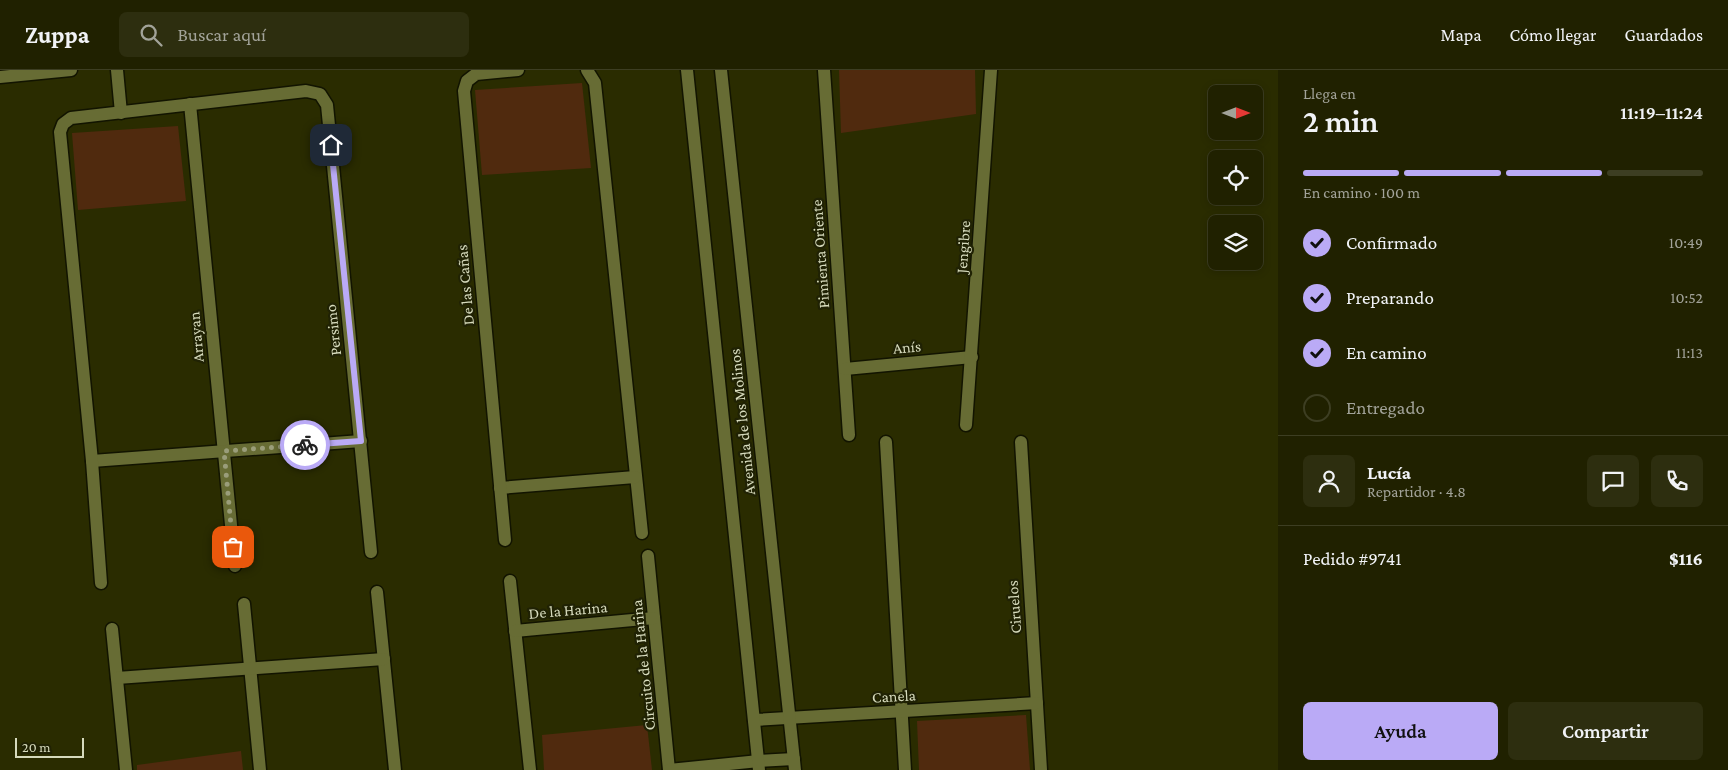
<!DOCTYPE html>
<html lang="es">
<meta charset="utf-8">
<style>
:root{--surface:#202100;--page:#2d2e0f;--text:#f1f3f6;--muted:#a2a399;--line:#3d3e22;--accent:#baaaf6}
body{margin:0;font-family:"Crimson Pro",serif;background:var(--page);color:var(--text);height:100vh;display:flex;flex-direction:column;font-size:19px;white-space:nowrap}
*{box-sizing:border-box;margin:0}
p{font-size:16px;color:var(--muted)}
.icon{flex:none;width:28px;height:28px;fill:none;stroke:currentColor;stroke-width:2;stroke-linecap:round;stroke-linejoin:round}
.map{position:relative;flex:1;overflow:hidden}
.panel{display:flex;flex-direction:column;background:var(--surface);width:450px}
.panel>*{flex:none}
.needle{width:32px;rotate:90deg}
.buttons{position:absolute;left:1208px;top:15px;display:grid;gap:10px}
.buttons a{display:grid;place-items:center;width:55px;height:55px;border-radius:8px;background:var(--surface);box-shadow:0 2px 8px #0003,0 0 0 1px var(--line);font-size:25px}
.scale{position:absolute;left:15px;bottom:12px;width:69px;box-sizing:border-box;padding-left:5px;border:2px solid #d6dabc;border-top:0;font-size:14px;line-height:18px;white-space:nowrap;color:#d6dabc;-webkit-text-stroke:4px #202204;paint-order:stroke}
.pin{position:absolute;display:grid;place-items:center;width:42px;height:42px;color:#fff;margin:-21px;border-radius:10px;box-shadow:0 2px 8px #0006}
.courier{position:absolute;display:grid;place-items:center;width:50px;height:50px;margin:-25px;border:4px solid #baaaf6;border-radius:50%;background:#fff;color:#222;box-shadow:0 1px 6px #0007}
.headline em{font-style:normal;font-weight:600}
.headline div{display:flex;flex-direction:column-reverse}
.headline{display:flex;align-items:center;justify-content:space-between;height:85px;padding:0 25px}
h1{font-size:32px;font-weight:600;line-height:38px}
.bar{display:grid;grid-template-columns:repeat(4,1fr);gap:8px 5px;align-content:center;height:60px;padding:0 25px}
.bar i{height:6px;border-radius:4px;background:var(--line)}
.bar .current{background:var(--accent)}
.bar p{grid-column:span 4}
.line{display:flex;align-items:center;gap:12px;padding:0 25px;border-top:1px solid var(--line)}
.line div{flex:1}
.round{display:grid;place-items:center;flex:none;width:52px;height:52px;border-radius:8px;background:var(--page)}
ol{padding:0 25px;list-style:none}
li{display:flex;align-items:center;gap:15px;height:55px}
li p{margin-inline-start:auto}
li .icon{padding:5px;border-radius:50%;background:var(--accent);color:#111;stroke-width:4}
li:last-child{color:var(--muted)}
li i{width:28px;height:28px;border:2px solid var(--line);border-radius:50%}
.action{display:flex;gap:10px;margin-top:auto;padding:10px 25px}
.action a{flex:1;height:58px;border-radius:8px;background:var(--accent);color:#111;font-size:20px;font-weight:600;line-height:58px;text-align:center}
.action a+a{background:var(--page);color:var(--text)}
header{display:flex;align-items:center;gap:30px;box-sizing:border-box;height:70px;padding:0 25px;background:var(--surface);border-bottom:1px solid var(--line)}
header strong{font-size:24px}
nav{display:flex;gap:28px;margin-inline-start:auto;font-size:18px}
.search{width:350px;height:45px;background:var(--page);display:flex;align-items:center;gap:12px;box-sizing:border-box;padding:0 18px;border-radius:8px;color:var(--muted);font-size:19px}
main{display:flex;flex:1;min-height:0}
.map>svg:first-child{display:block}
</style>
<header>
<strong>Zuppa</strong>
<div class="search"><svg class="icon" aria-label="search" viewBox="0 0 24 24"><circle cx="10" cy="10" r="6"/><path d="M15 15l6 6"/></svg>Buscar aquí</div>
<nav><a>Mapa</a><a>Cómo llegar</a><a>Guardados</a></nav>
</header>
<main>
<div class="map">
<svg width="1278" height="700" viewBox="0 0 1278 700">
<rect width="100%" height="100%" fill="#2a2c00"/>
<!-- green -->
<g fill="#502a0e">
<path d="M839,0h136l1,44 -135,19z"/>
<path d="M582,13l9,85 -109,7 -7,-85z"/>
<path d="M178,56l8,75 -108,9 -6,-77z"/>
<path d="M1026,645l4,55h-111l-2,-49z"/>
<path d="M647,655l5,45h-108l-2,-35z"/>
<path d="M241,681l2,19h-106v-5z"/>
</g>
<g fill="none" stroke-linecap="round" stroke-linejoin="round">
<defs>
<g id="minor">
<path d="M117,0l4,43"/>
<path d="M587,0l8,13 47,450"/>
<path d="M824,0l25,365"/>
<path d="M0,7l71,-7"/>
<path d="M190,34l45,462"/>
<path d="M845,299l127,-12"/>
<path d="M966,355l25,-355"/>
<path d="M886,372l19,328"/>
<path d="M1021,372l20,328"/>
<path d="M92,391l269,-20"/>
<path d="M500,418l135,-11"/>
<path d="M505,470l-41,-449 3,-10 9,-7 42,-4"/>
<path d="M648,486l21,214"/>
<path d="M510,511l20,189"/>
<path d="M101,513l-9,-122 -32,-329 3,-8 8,-6 235,-27 14,3 7,11 44,447"/>
<path d="M377,522l18,178"/>
<path d="M244,534l16,166"/>
<path d="M112,559l14,141"/>
<path d="M515,561l139,-13"/>
<path d="M117,608l267,-19"/>
<path d="M754,650l283,-17"/>
<path d="M669,700l90,-9 35,-2"/>
</g>
<g id="tertiary">
<path d="M687,0l72,700"/>
<path d="M721,0l74,700"/>
</g>
</defs>
<!-- minor casing -->
<use href="#minor" stroke="#121400" stroke-width="15"/>
<!-- tertiary casing -->
<use href="#tertiary" stroke="#121400" stroke-width="15"/>
<!-- minor -->
<use href="#minor" stroke="#676c34" stroke-width="12"/>
<!-- tertiary -->
<use href="#tertiary" stroke="#676c34" stroke-width="12"/>
</g>
<g fill="none" stroke-linecap="round" stroke-linejoin="round">
<!-- done -->
<path stroke="#9a9d7a" stroke-width="5" stroke-dasharray="0 9" d="M233,477l-9,-96 81,-6"/>
<!-- route -->
<path stroke="#baaaf6" stroke-width="6" d="M305,375l56,-4 -30,-296"/>
</g>
<g text-anchor="middle" dominant-baseline="central" stroke-width="4.5" stroke-linejoin="round" paint-order="stroke">
<!-- street labels -->
<g font-size="16" fill="#d6dabc" stroke="#202204">
<text transform="translate(963 177) rotate(-86)">Jengibre</text>
<text transform="translate(820 184) rotate(-94)">Pimienta Oriente</text>
<text transform="translate(465 215) rotate(-95)">De las Cañas</text>
<text transform="translate(333 260) rotate(-96)">Persimo</text>
<text transform="translate(196 267) rotate(-95)">Arrayan</text>
<text transform="translate(907 277) rotate(-5)">Anís</text>
<text transform="translate(742 352) rotate(-96)">Avenida de los Molinos</text>
<text transform="translate(1014 537) rotate(-94)">Ciruelos</text>
<text transform="translate(568 540) rotate(-5)">De la Harina</text>
<text transform="translate(643 595) rotate(-96)">Circuito de la Harina</text>
<text transform="translate(894 626) rotate(-3)">Canela</text>
</g>
</g>
</svg>
<div class="buttons">
<a><svg class="needle" viewBox="-14 -14 28 28"><path d="M0-13l5 13h-10z" fill="#e53935"/><path d="M0 13l5-13h-10z" fill="#a2a399"/></svg></a>
<a><svg class="icon" aria-label="locate" viewBox="0 0 24 24"><circle cx="12" cy="12" r="6"/><path d="M12 2v4M12 18v4M2 12h4M18 12h4"/></svg></a>
<a><svg class="icon" aria-label="layers" viewBox="0 0 24 24"><path d="M12 4l9 5-9 5-9-5zM3 14l9 5 9-5"/></svg></a>
</div>
<div class="scale">20 m</div>
<div class="pin" style="left:233px;top:477px;background:#ea580c"><svg class="icon" aria-label="bag" viewBox="0 0 24 24"><path d="M5 8h14l-1 12H6zM9 8a3 3 0 0 1 6 0"/></svg></div>
<div class="pin" style="left:331px;top:75px;background:#1f2937"><svg class="icon" aria-label="home" viewBox="0 0 24 24"><path d="M3 11l9-7 9 7M6 9v11h12V9"/></svg></div>
<div class="courier" style="left:305px;top:375px"><svg class="icon" aria-label="bike" viewBox="0 0 24 24"><circle cx="6" cy="16" r="4"/><circle cx="18" cy="16" r="4"/><path d="M6 16l4-8h5l3 8M10 8l3 8H6M13 5h3"/></svg></div>
</div>
<section class="panel">
<div class="headline"><div><h1>2 min</h1><p>Llega en</p></div><em>11:19–11:24</em></div>
<div class="bar"><i class="current"></i><i class="current"></i><i class="current"></i><i></i><p>En camino · 100 m</p></div>
<ol>
<li><svg class="icon" aria-label="check" viewBox="0 0 24 24"><path d="M5 12l5 5 9-10"/></svg>Confirmado<p>10:49</p></li>
<li><svg class="icon" aria-label="check" viewBox="0 0 24 24"><path d="M5 12l5 5 9-10"/></svg>Preparando<p>10:52</p></li>
<li><svg class="icon" aria-label="check" viewBox="0 0 24 24"><path d="M5 12l5 5 9-10"/></svg>En camino<p>11:13</p></li>
<li><i></i>Entregado</li>
</ol>
<div class="line" style="height:90px"><a class="round"><svg class="icon" aria-label="person" viewBox="0 0 24 24"><circle cx="12" cy="8" r="4"/><path d="M4 21q1-7 8-7t8 7"/></svg></a><div><b>Lucía</b><p>Repartidor · 4.8</p></div><a class="round"><svg class="icon" aria-label="chat" viewBox="0 0 24 24"><path d="M4 5h16v11H9l-5 4z"/></svg></a><a class="round"><svg class="icon" aria-label="phone" viewBox="0 0 24 24"><path d="M5 4h4l2 5-3 2q2 4 5 5l2-3 5 2v4C11 20 4 13 5 4z"/></svg></a></div>
<div class="line" style="height:65px"><div>Pedido #9741</div><b>$116</b></div>
<div class="action"><a>Ayuda</a><a>Compartir</a></div>
</section>
</main>
